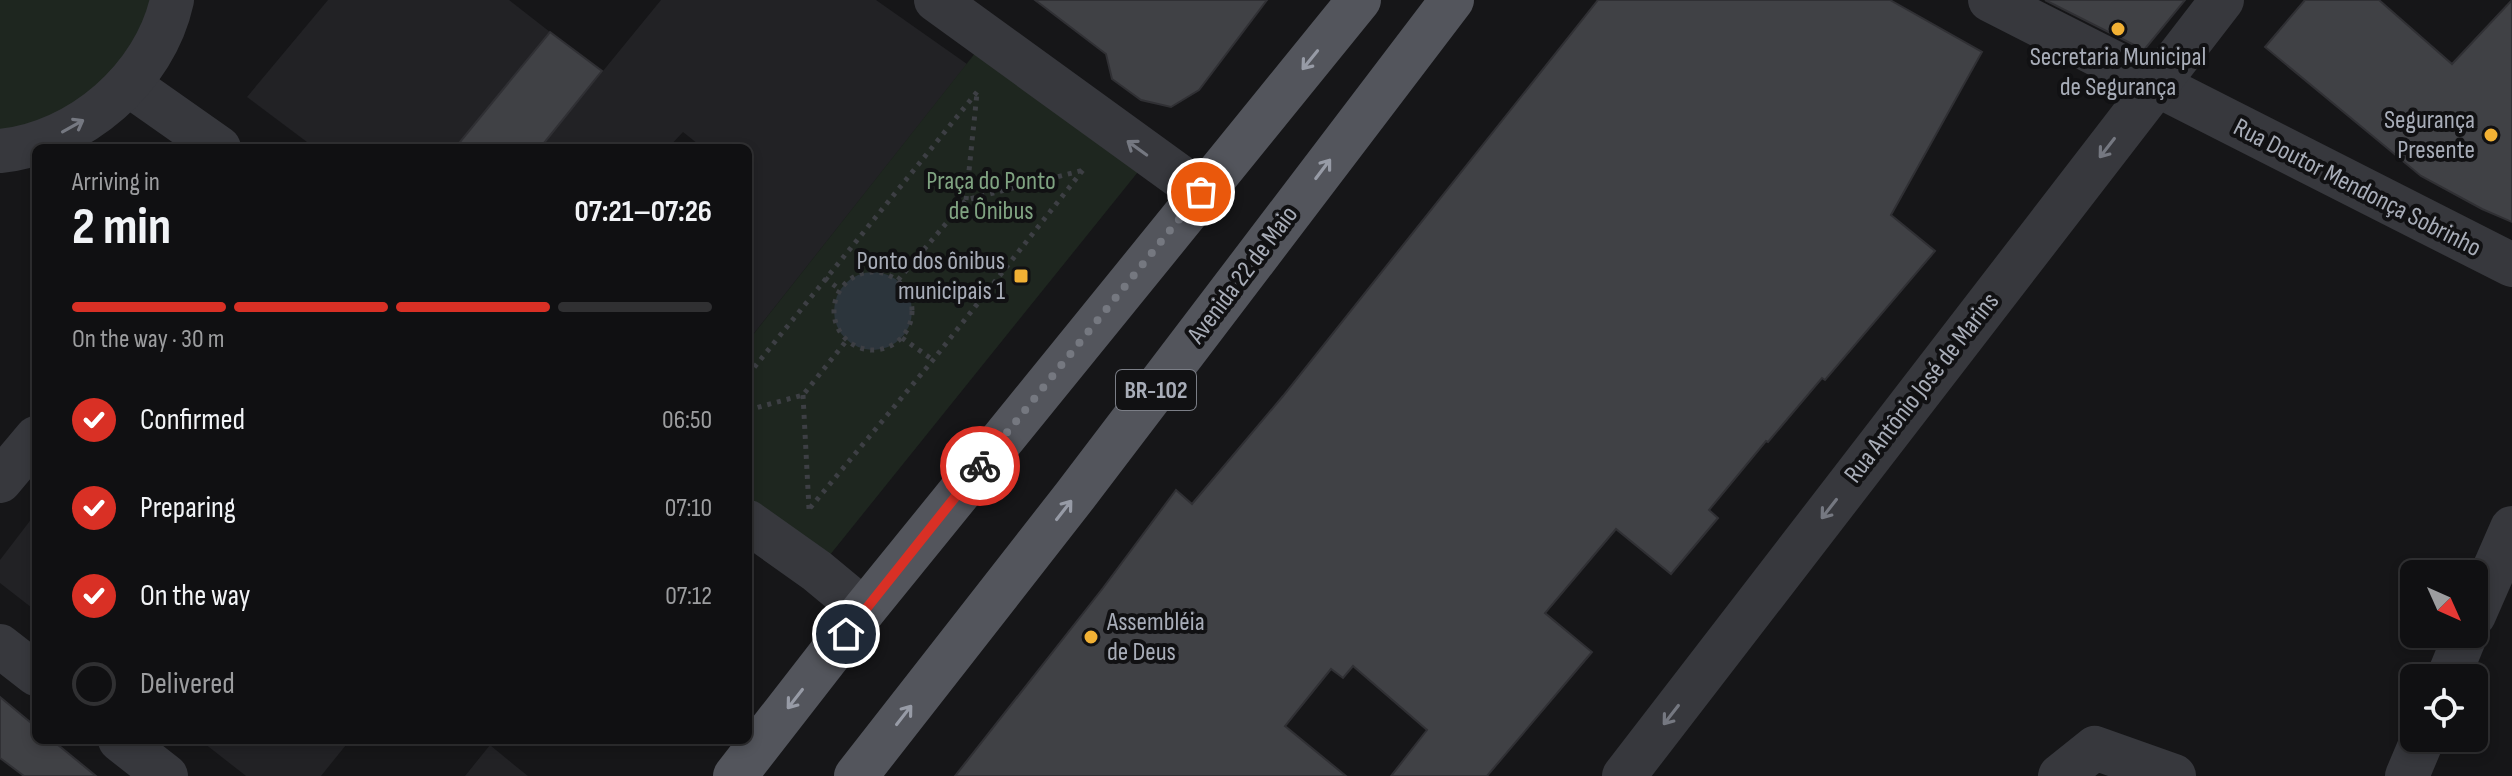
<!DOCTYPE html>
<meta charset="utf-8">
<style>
:root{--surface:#101012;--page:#19191b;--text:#f1f3f6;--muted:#9c9d9f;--line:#303032;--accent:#d93025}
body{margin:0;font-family:"Sofia Sans Condensed",sans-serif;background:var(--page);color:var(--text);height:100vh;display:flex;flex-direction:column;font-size:30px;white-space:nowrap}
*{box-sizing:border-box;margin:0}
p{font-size:26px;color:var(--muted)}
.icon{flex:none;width:44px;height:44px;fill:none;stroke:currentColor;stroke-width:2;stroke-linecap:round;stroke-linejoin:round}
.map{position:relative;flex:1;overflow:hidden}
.drawer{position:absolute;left:32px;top:144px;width:720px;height:600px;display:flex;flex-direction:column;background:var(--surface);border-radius:12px;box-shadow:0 4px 12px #0003,0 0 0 2px var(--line)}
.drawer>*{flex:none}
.needle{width:52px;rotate:135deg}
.fabs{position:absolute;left:2400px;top:560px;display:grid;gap:16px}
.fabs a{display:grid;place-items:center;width:88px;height:88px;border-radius:12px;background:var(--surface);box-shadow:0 4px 12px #0003,0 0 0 2px var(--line);font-size:40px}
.pin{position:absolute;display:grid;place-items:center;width:68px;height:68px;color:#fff;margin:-34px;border:4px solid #fff;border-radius:50%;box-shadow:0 2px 8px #0007}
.courier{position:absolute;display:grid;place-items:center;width:80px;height:80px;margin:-40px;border:6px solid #d93025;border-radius:50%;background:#fff;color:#222;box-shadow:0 2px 10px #0007}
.summary em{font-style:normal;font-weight:700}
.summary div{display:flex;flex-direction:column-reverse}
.summary{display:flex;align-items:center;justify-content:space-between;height:136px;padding:0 40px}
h1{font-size:52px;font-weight:700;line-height:60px}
.bar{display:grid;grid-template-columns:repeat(4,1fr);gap:12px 8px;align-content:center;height:96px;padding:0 40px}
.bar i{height:10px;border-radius:6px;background:var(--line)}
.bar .current{background:var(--accent)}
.bar p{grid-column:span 4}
ol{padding:0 40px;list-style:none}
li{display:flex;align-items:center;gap:24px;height:88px}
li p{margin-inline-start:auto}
li .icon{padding:8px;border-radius:50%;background:var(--accent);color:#fff;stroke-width:4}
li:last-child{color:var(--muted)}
li i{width:44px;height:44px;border:4px solid var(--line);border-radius:50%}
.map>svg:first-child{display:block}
</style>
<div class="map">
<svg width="2512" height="776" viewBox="0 0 2512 776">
<rect width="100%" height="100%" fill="#161618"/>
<!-- built -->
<g fill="#222225">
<path d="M328,0h181l41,32 -94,116h-141l-68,-51z"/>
<path d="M661,0h215l91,64 -219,277v-193h-45l-20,-16 -15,16h-128z"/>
<path d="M36,513v98l-36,-28v-23z"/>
<path d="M200,740h150l-29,36h-75z"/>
<path d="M490,745l23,19 15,12h-63z"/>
</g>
<!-- green -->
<g fill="#1e261f">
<path d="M0,0h164l-56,95 -108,50z"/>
<path d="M987,38l163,119 -333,414 -69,-49v-181z"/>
</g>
<!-- water -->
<circle fill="#2c353c" cx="873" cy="311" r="39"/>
<!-- building -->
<g fill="#404145" stroke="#303034" stroke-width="2">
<path d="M1035,0h232l-68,90 -28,17 -30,-7 -29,-21 -6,-25z"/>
<path d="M1598,0h292l92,52 -91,163 44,36 -110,129 -3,-2 -54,64 -2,-1 -57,69 9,8 -47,56 -55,-45 -71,84 47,39 -105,124h-96l36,-46 -74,-64 -10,12 -12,-9 -46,57 61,50h-391l148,-188 73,-98 16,14 91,-108z"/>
<path d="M2045,0h140l-41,50z"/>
<path d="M2305,0h74l73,64 60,-64v222l-30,-13 -61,-33 -156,-129z"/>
<path d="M550,32l52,39 -62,77h-85z"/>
<path d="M0,697l36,30v13h16l44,36h-72l-24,-18z"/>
</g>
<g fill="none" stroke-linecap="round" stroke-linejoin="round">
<!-- path -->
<g stroke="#3d3f44" stroke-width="5" stroke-dasharray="4 6" stroke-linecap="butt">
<path d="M966,200l11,-107"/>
<circle cx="873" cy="311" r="39"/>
<path d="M825,278l14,11"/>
<path d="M898,280l68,-80 118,-30"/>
<path d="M902,338l31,22"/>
<path d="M748,375l229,-283"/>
<path d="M803,395l6,114"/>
<path d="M748,410l55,-15 44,-55"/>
<path d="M810,508l123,-148 150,-190"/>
</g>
<!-- minor -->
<g stroke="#37383d" stroke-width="44">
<path d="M936,0l265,192"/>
<path d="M1990,0l522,265"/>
<path d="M128,84l91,64"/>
<path d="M0,151c80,-8 155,-73 172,-151"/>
<path d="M0,481l36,-43"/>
<path d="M748,522l69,49 47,39"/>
<path d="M2474,615l38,-87"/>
<path d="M0,646l36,28"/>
<path d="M2448,678l18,-44"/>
<path d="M120,740l46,36"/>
<path d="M1624,776l598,-776"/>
<path d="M2060,776l35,-28 79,28"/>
<path d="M2407,776l16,-38"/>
</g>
<!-- major -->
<g stroke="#53555c" stroke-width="44">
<path d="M735,776l129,-166 495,-610"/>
<path d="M856,776l218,-279 378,-497"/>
</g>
</g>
<!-- one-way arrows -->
<defs><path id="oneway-shaft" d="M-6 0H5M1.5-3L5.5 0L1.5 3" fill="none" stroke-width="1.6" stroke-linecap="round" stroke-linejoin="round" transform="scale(2)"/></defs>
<g stroke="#979ba6">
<use href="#oneway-shaft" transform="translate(1310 60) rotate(129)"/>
<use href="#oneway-shaft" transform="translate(1323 169) rotate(-53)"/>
<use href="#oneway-shaft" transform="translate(1064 510) rotate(-52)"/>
<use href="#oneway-shaft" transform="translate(795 699) rotate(128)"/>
<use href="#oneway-shaft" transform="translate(904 715) rotate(-52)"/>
</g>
<g stroke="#757881">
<use href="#oneway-shaft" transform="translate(73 126) rotate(-29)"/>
<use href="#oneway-shaft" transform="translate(1137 148) rotate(-144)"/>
<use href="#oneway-shaft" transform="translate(2107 148) rotate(128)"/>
<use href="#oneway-shaft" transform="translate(1829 509) rotate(128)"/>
<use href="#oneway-shaft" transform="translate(1671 715) rotate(128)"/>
</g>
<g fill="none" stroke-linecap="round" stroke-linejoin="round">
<!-- done -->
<path stroke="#757880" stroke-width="8" stroke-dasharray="0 14.4" d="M980,466l221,-274"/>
<!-- route -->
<path stroke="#d93025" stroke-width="10" d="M846,634l134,-168"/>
</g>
<!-- markers -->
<g fill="#f2b134" stroke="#111113" stroke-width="3">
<circle cx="2118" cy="29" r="8"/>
<circle cx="2491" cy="135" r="8"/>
<rect x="1013" y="268" width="16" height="16" rx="4"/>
<circle cx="1091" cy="637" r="8"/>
</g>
<g text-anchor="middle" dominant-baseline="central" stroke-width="8" stroke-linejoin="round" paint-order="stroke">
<!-- shield labels -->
<rect fill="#111113" stroke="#7b7e86" stroke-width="2" x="1116" y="370" width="80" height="40" rx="6"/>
<g font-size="24" font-weight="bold" fill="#a8adb8">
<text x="1156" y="390">BR-102</text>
</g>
<!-- poi labels -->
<g font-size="26" fill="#a8adb8" stroke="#111113" text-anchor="end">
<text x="2118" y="57" text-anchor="middle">Secretaria Municipal<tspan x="2118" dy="30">de Segurança</tspan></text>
<text x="2475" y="120">Segurança<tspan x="2475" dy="30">Presente</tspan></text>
<text x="1005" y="261">Ponto dos ônibus<tspan x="1005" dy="30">municipais 1</tspan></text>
<text x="1107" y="622" text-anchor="start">Assembléia<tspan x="1107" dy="30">de Deus</tspan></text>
</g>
<!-- park labels -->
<g font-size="26" fill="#7fa381" stroke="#111113">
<text x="991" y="181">Praça do Ponto<tspan x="991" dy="30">de Ônibus</tspan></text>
</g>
<!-- street labels -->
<g font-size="26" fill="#a8adb8" stroke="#111113">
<text transform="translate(2357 188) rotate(27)">Rua Doutor Mendonça Sobrinho</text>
<text transform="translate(1243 275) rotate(-53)">Avenida 22 de Maio</text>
<text transform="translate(1922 388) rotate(-52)">Rua Antônio José de Marins</text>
</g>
</g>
</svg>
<div class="fabs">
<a><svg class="needle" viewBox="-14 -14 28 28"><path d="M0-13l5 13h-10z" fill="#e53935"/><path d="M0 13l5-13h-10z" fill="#9c9d9f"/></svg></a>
<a><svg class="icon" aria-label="locate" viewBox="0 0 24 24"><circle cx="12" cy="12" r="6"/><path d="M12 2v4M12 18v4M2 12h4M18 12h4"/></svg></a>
</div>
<div class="pin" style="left:1201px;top:192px;background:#ea580c"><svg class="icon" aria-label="bag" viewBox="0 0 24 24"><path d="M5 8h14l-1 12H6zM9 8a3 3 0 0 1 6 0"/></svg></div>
<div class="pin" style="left:846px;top:634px;background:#1f2937"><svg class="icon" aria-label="home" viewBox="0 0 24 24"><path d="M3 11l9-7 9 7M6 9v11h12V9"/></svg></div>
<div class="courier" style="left:980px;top:466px"><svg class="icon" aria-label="bike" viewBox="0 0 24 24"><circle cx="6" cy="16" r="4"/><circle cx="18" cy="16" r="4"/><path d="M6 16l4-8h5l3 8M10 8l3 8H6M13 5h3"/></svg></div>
<section class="drawer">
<div class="summary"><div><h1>2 min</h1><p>Arriving in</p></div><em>07:21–07:26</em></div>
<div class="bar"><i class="current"></i><i class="current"></i><i class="current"></i><i></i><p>On the way · 30 m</p></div>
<ol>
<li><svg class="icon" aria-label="check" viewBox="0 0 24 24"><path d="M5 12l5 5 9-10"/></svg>Confirmed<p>06:50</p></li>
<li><svg class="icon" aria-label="check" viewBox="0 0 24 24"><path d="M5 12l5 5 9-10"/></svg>Preparing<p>07:10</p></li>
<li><svg class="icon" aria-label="check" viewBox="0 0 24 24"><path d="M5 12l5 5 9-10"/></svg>On the way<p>07:12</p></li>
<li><i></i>Delivered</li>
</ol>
</section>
</div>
